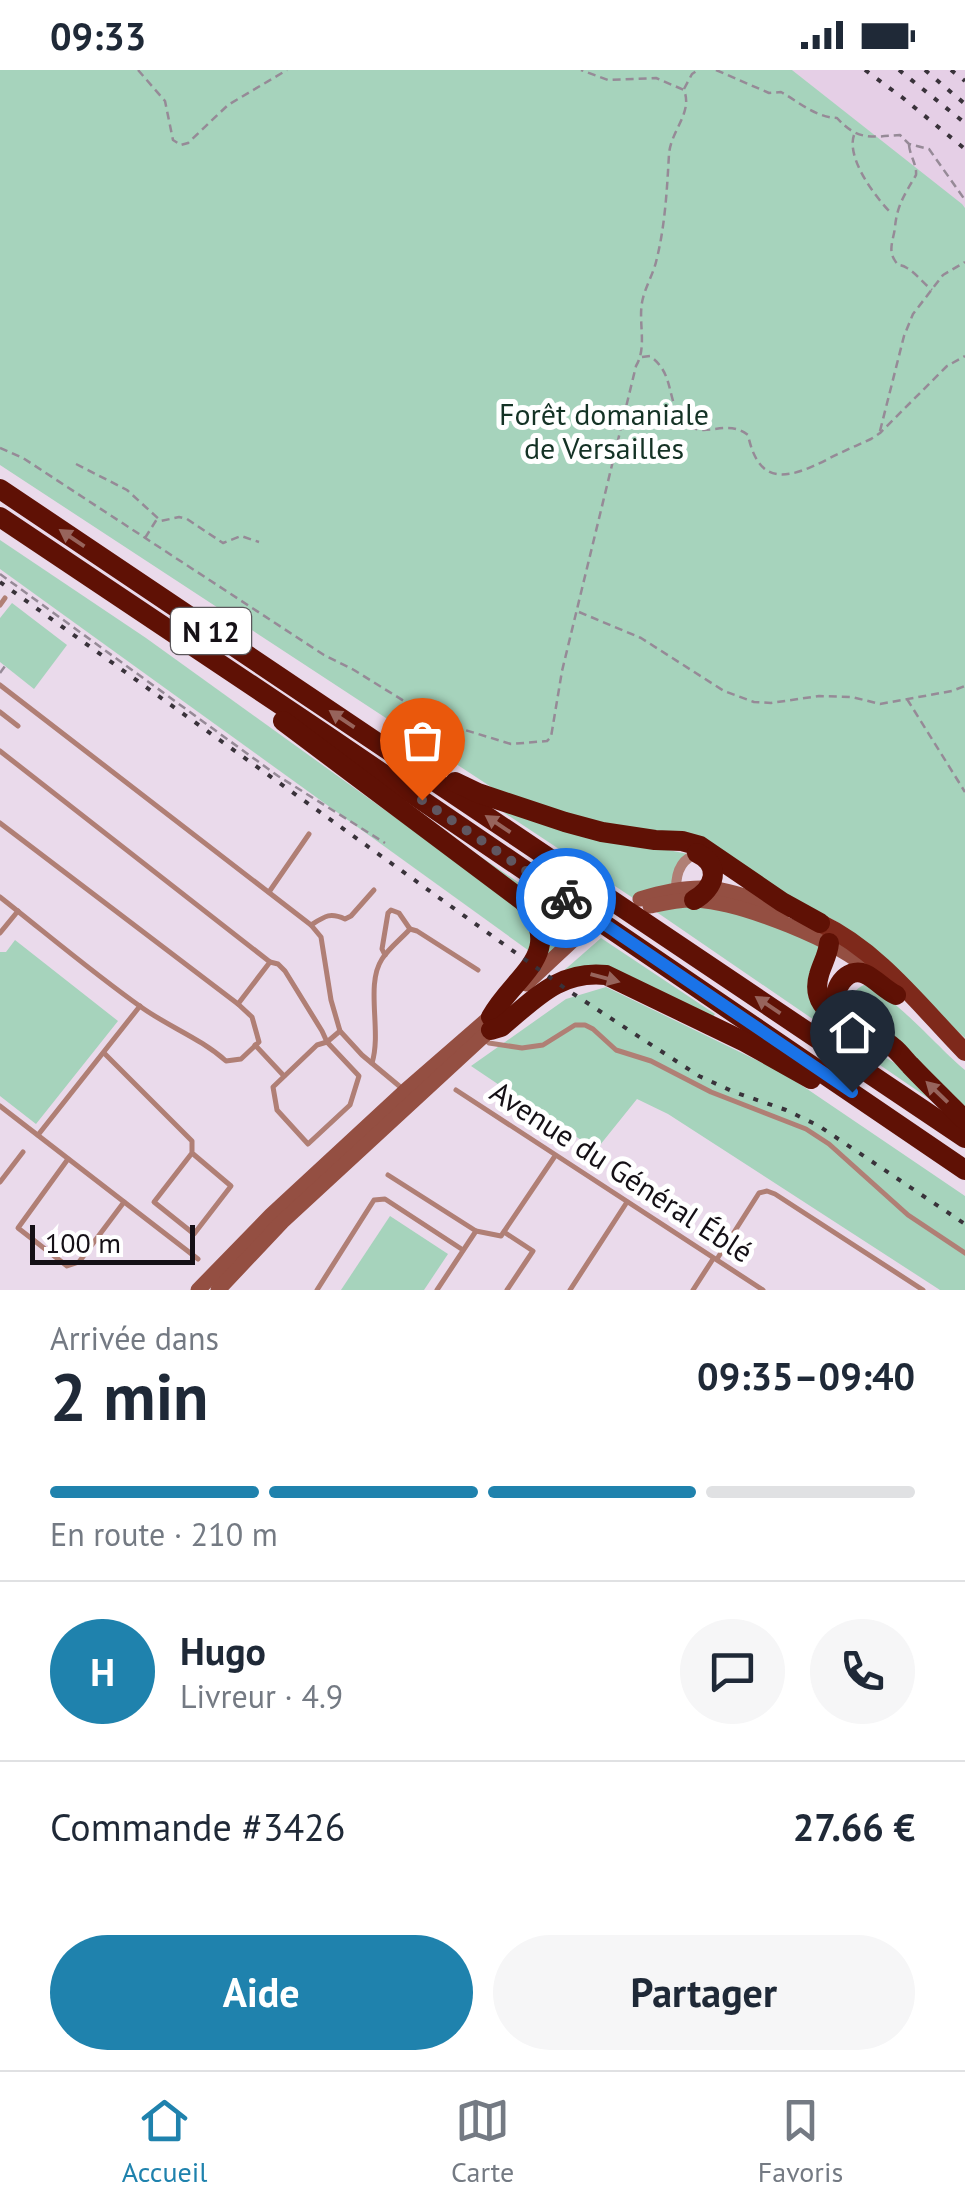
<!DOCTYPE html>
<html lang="fr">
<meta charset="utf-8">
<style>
:root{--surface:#fff;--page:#f6f6f7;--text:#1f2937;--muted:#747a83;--line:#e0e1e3;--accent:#1f82ad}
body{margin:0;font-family:"PT Sans",sans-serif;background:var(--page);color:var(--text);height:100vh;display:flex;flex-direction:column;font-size:38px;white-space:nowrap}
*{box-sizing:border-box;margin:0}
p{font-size:32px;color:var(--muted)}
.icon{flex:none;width:55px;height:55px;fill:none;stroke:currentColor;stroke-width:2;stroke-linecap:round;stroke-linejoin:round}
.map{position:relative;height:1220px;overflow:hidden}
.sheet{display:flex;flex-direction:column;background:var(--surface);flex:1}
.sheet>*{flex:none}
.scale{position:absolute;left:30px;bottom:25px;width:165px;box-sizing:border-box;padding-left:10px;border:5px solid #151016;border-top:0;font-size:28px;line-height:35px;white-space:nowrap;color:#151016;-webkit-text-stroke:8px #fff;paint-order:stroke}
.pin{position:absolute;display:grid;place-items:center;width:85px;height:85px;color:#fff;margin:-102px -42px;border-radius:50% 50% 50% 0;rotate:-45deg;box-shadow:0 0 10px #0007}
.pin .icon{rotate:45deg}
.courier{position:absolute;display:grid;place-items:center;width:100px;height:100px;margin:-50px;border:8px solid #1a73e8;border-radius:50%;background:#fff;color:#222;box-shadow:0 2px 12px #0007}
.head em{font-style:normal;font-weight:600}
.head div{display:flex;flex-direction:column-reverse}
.head{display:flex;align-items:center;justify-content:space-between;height:170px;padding:0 50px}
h1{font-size:65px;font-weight:600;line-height:75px}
.bar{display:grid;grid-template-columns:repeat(4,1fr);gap:15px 10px;align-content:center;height:120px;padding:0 50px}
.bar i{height:12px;border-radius:8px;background:var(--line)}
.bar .current{background:var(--accent)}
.bar p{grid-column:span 4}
.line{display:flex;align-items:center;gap:25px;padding:0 50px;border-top:2px solid var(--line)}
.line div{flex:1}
.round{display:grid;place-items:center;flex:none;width:105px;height:105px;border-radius:52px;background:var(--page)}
.primary-button{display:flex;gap:20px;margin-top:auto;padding:20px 50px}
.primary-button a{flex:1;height:115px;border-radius:60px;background:var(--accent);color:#fff;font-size:40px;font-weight:600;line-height:115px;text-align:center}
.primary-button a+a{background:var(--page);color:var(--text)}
.status{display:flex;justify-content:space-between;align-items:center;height:70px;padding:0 50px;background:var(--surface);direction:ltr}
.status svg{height:28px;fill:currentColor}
.menu{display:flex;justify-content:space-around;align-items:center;height:140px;border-top:2px solid var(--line);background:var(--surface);font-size:28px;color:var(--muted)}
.menu a{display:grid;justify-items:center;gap:5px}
.menu .current{color:var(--accent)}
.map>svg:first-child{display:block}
</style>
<div class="status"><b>09:33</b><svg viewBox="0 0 49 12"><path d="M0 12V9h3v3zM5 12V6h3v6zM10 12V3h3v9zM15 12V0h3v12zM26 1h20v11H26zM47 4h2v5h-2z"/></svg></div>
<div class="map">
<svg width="965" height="1220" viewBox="0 0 965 1220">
<rect width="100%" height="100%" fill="#eadaeb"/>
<!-- built -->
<path fill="#e5cfe6" d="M792,0h173v138l-4,-4z"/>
<!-- green -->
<g fill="#a6d3bc">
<path d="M0,0h792l170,134 3,4v830l-126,-115 -64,-35 -40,-30 -227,-60 -508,-333z"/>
<path d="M0,470l146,98 375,270 9,11 2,34 -532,-384z"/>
<path d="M12,533l55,42 -33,44 -34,-27v-44z"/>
<path d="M503,742l160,37 25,5 -16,29 -39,15z"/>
<path d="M465,776l119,81 -40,36 4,-17z"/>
<path d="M679,837h42l105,39 -2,12 7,66 75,46 41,41 -292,-200z"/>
<path d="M601,868l114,76 -5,7 -89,-44 -61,-3z"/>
<path d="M15,870l103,81 -82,103 -36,-28v-144h6z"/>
<path d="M864,915c26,6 76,65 101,85v36l-111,-95 -4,-8c3,-9 5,-14 14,-18z"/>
<path d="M606,917l179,87 180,122v94h-25l-272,-176 -31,-15 -41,51 -125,-84 95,-67z"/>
<path d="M390,1146l58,38 -24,36h-83z"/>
</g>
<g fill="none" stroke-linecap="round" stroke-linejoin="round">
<!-- path -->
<g stroke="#968a97" stroke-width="2.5" stroke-dasharray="8 5" stroke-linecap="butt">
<path d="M138,0l27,31 8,39 8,5 7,-2 40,-38 59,-35"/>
<path d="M716,0l53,23 12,-1c18,10 34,25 56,26 21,23 34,19 63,17l9,9 20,5 36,51"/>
<path d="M684,19l8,-15 6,-4"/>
<path d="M854,65c-8,23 21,62 38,79"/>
<path d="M909,75c1,11 8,20 7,30 -11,19 -19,30 -21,52 -1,11 -7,22 -1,32 5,9 5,4 13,9 9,5 16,15 25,22"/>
<path d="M642,287l8,-1c25,18 16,43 32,63 20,25 41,-3 66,16 11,52 40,44 78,25 15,-8 30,-14 45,-21l9,-6 67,-67 18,-10"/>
<path d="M880,361l24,-95 9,-22 30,-39 22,-13"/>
<path d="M0,378l23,10 301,197 30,15 58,36 53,24 46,14 36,-3 4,-4 11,-66 74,-305c12,-20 1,-46 7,-68 3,-12 10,-24 13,-36 9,-35 11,-72 13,-108 2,-24 24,-41 15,-64l-28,-12 -48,2 -27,-10"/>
<path d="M76,394l51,26 34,31 18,-4 8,2 36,24 18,-7 18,6"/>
<path d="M145,468l12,-19"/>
<path d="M0,504l278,202 107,67"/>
<path d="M579,542l62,26 83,53 30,11 17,1 48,-7 33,1 28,7 72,-13 13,-5"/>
<path d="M0,603l5,-7"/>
<path d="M907,629l58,93"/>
</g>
<!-- lane -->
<g stroke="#b07f75" stroke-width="5">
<path d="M0,535l5,-7"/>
<path d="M0,615l311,240 10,12 10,63 9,31 22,24 42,35"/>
<path d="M0,642l18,14"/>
<path d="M0,681l270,211 -32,42"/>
<path d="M0,753l238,181 14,13 7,25 -18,17 -15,2c-26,-23 -57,-34 -85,-54 -48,-34 -94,-73 -141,-110"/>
<path d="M269,822l40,-58"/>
<path d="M311,855c14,-9 19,-13 34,-6l6,-3 23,-26"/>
<path d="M0,863l18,-22"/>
<path d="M385,885l-3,-6 6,-36 3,-3 8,3 11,16"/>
<path d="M270,892l8,2 7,7 37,60 5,11 13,-11"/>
<path d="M485,969l4,4 33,5 21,-3 32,-20h10l8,4 23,21 35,11 60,31 95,37 23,15 79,71 57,38"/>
<path d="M327,972l32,34 -9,29 -42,39 -31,-34 -4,-23 44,-42z"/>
<path d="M255,975l29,31"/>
<path d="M104,983l88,88v12l-38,49 40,32 37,-48 -39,-33"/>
<path d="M372,993c10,-32 -7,-78 10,-104 7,-11 19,-20 28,-30l7,2 61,39"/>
<path d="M456,1020l307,200"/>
<path d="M0,1036l198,153"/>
<path d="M38,1065l102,-129"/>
<path d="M68,1089l-50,69 49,38 12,-4 45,-60"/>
<path d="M388,1105l88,56 -39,59"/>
<path d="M0,1112l23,-30"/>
<path d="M476,1161l25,5 54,-80"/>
<path d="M504,1162l29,19 -26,39"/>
<path d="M717,1189l42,-66 8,-2 8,3 148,96"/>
<path d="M317,1220l57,-90 11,-1 78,51"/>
<path d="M570,1220l57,-88"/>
<path d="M693,1220l20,-31"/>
</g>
<!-- street -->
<path stroke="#b07f75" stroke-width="10" d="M676,819c0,-16 5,-31 22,-35"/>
<!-- secondary -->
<g stroke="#944f42" stroke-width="15">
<path d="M640,829c64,-20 85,-11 145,12"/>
<path d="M650,836c14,-3 31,-7 46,-6 47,3 143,41 177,73"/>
<path d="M526,914l59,-55"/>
<path d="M198,1220l73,-75 134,-124 93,-81"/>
<path d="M218,1220l64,-68 206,-190"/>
</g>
<!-- primary -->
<path stroke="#7e291b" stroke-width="18" d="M820,853c59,28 101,84 145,129"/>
<!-- highway -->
<g stroke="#5f1105" stroke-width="20">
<path d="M0,419l965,649"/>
<path d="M0,447l323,216 642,437"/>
<path d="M283,651l240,180c45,52 -9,74 -32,116"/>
<path d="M455,712l23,11 87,29 37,10 53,8 27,1 18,5 82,56 38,21"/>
<path d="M694,830c21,-12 28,-35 3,-47"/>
<path d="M829,873c-1,12 -7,21 -10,32 -7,23 7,37 25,48"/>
<path d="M896,925c-11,-5 -20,-16 -31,-21 -18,-8 -36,17 -26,32 12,19 39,28 55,42 6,5 11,12 16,17 18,19 37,37 55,55"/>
<path d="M491,960l10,-3c34,-28 58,-57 105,-52l139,67 66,37"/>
</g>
<!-- rail -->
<g stroke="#39323a" stroke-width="4" stroke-dasharray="5 10" stroke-linecap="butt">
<path d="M865,0l38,28 62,51"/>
<path d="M899,0l66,53"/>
<path d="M925,0l40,34"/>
<path d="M951,0l14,11"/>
<path d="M0,512l566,407 133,87 35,16 52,18 33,16 146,98"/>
</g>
</g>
<!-- one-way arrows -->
<defs><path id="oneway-solid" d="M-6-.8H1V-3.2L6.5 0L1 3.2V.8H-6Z" transform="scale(2.5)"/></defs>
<g fill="#97645c">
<use href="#oneway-solid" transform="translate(72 468) rotate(-146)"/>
<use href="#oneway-solid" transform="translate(342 649) rotate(-146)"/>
<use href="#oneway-solid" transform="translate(498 754) rotate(-146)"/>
<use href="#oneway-solid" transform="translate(605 908) rotate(15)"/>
<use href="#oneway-solid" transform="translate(768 935) rotate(-146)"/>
<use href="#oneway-solid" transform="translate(937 1022) rotate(-136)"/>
</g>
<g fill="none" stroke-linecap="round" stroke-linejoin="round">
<!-- done -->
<path stroke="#605761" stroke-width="10" stroke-dasharray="0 18" d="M422,730l144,98"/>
<!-- route -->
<path stroke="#1a73e8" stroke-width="12" d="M566,828l286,194"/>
</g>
<g text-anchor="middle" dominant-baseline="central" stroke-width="10" stroke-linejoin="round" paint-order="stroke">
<!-- shield labels -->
<rect fill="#fff" stroke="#5b585c" stroke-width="2.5" x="171" y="538" width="80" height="46" rx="8"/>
<g font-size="28" font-weight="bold" fill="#151016">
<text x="211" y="561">N 12</text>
</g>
<!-- park labels -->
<g font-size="30" fill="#143225" stroke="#fff">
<text x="604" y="343">Forêt domaniale<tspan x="604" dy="34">de Versailles</tspan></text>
</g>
<!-- street labels -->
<g font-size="30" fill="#151016" stroke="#fff">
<text transform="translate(622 1101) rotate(33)">Avenue du Général Éblé</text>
</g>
</g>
</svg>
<div class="scale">100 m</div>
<div class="pin" style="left:422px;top:730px;background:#ea580c"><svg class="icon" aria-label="bag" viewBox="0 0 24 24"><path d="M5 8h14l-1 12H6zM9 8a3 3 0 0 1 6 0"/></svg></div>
<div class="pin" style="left:852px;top:1022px;background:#1f2937"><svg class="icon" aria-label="home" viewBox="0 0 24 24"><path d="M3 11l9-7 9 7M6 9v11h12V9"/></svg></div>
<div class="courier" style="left:566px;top:828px"><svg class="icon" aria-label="bike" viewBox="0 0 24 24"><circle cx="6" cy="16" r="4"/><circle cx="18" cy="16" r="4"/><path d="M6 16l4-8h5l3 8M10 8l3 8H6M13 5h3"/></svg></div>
</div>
<section class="sheet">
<div class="head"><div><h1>2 min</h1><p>Arrivée dans</p></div><em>09:35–09:40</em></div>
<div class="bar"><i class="current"></i><i class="current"></i><i class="current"></i><i></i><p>En route · 210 m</p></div>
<div class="line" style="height:180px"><b class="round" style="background:var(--accent);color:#fff">H</b><div><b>Hugo</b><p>Livreur · 4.9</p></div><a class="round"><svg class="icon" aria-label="chat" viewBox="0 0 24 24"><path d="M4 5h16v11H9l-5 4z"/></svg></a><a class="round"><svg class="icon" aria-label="phone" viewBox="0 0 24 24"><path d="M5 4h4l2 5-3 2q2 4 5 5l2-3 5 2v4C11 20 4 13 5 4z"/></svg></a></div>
<div class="line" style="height:130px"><div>Commande #3426</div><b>27.66 €</b></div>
<div class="primary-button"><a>Aide</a><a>Partager</a></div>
</section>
<nav class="menu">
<a class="current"><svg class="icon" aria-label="home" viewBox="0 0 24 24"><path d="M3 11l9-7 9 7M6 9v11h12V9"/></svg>Accueil</a>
<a><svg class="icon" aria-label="map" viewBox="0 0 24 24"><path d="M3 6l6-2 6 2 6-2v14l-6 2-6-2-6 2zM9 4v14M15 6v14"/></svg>Carte</a>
<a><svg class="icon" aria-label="saved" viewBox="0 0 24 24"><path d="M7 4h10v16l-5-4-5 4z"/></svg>Favoris</a>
</nav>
